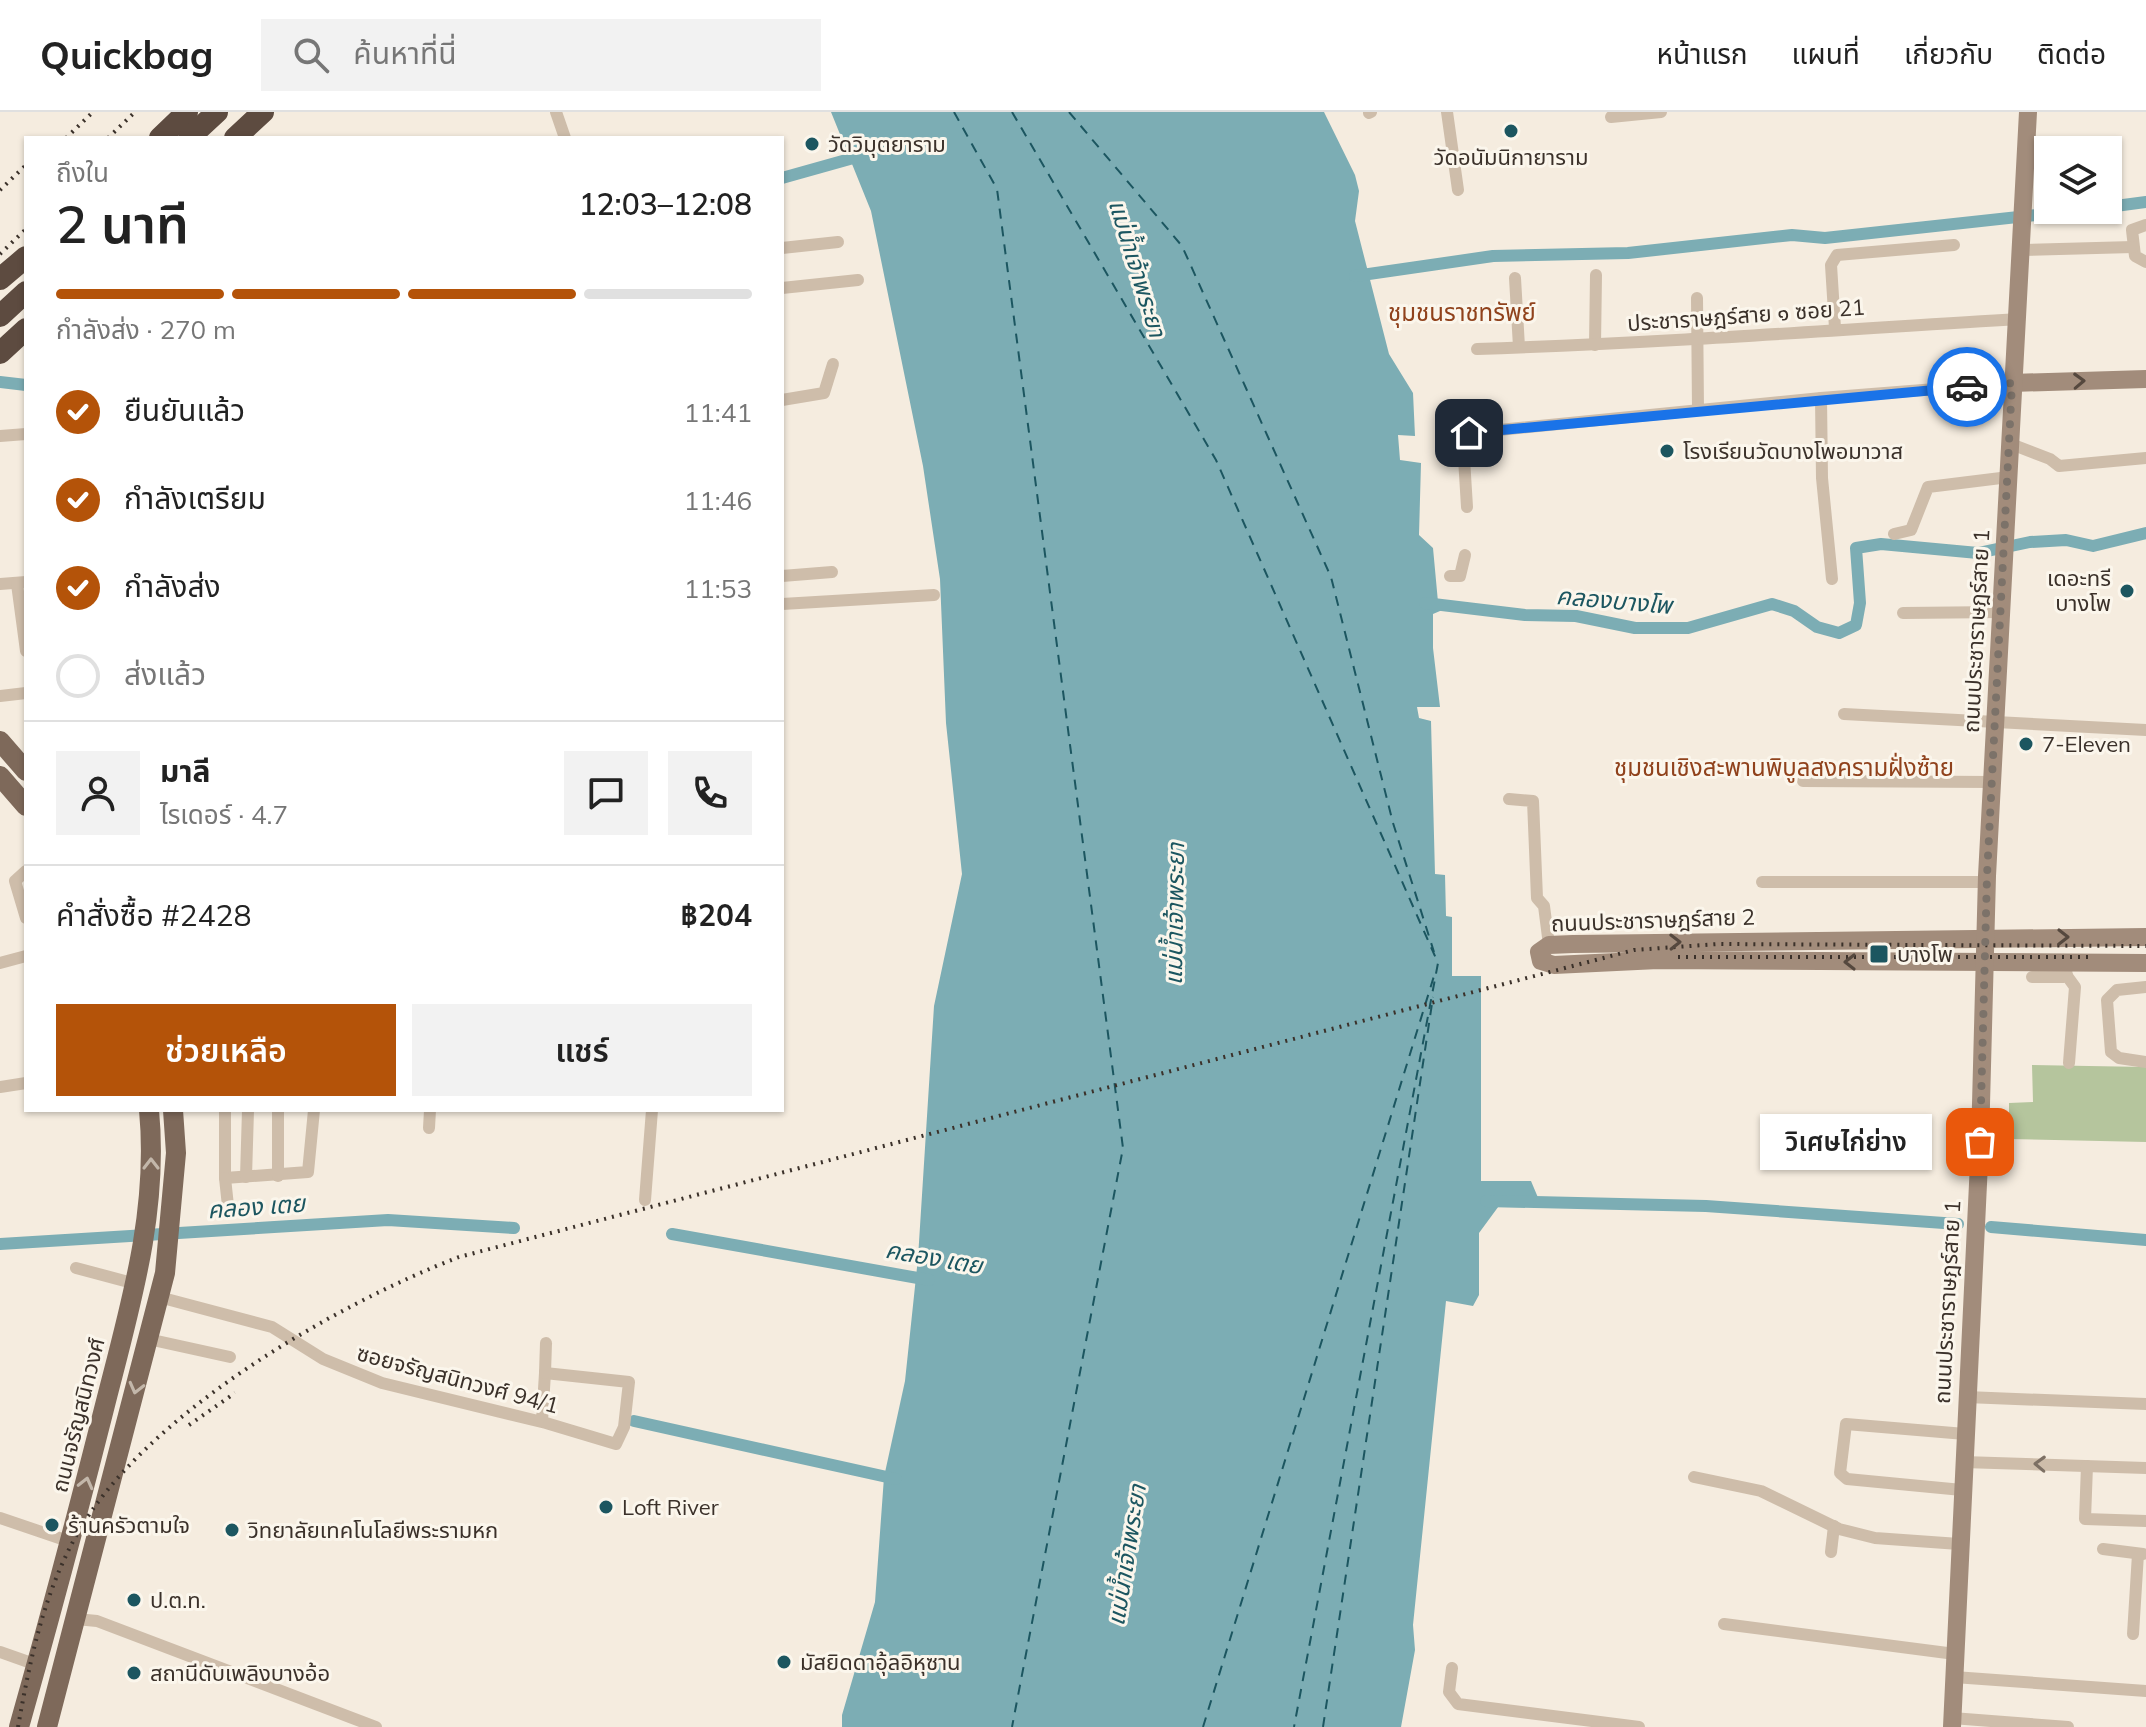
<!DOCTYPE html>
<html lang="th">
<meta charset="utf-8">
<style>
:root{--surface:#fff;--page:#f2f2f2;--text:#222;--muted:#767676;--line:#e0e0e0;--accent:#b45309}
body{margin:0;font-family:Mulish,"Noto Sans Thai",sans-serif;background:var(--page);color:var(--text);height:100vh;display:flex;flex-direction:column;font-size:30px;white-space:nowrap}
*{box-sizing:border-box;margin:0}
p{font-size:26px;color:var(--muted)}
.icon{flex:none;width:44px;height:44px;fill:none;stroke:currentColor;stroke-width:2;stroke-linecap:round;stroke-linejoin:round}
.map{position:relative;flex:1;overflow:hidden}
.panel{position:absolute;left:24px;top:24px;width:760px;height:976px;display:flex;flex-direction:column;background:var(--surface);border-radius:0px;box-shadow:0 2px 6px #0004}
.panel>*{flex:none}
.controls{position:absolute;left:2034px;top:24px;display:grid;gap:16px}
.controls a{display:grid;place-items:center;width:88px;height:88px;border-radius:0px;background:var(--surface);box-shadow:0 2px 6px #0004;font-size:40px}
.pin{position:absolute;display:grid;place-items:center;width:68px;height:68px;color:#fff;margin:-34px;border-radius:16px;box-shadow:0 4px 12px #0006}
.courier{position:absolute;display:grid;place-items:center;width:80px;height:80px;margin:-40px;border:6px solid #1a73e8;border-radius:50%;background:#fff;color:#222;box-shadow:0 2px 10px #0007}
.bubble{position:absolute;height:56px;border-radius:0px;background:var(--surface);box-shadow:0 2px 6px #0004;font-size:26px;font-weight:600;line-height:56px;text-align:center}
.head em{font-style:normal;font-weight:600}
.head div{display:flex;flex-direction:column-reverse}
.head{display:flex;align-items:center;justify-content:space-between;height:136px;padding:0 32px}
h1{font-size:52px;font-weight:600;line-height:60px}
.bar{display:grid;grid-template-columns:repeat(4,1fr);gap:12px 8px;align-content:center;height:96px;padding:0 32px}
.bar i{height:10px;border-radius:6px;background:var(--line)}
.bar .active{background:var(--accent)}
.bar p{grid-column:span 4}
.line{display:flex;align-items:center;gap:20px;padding:0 32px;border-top:2px solid var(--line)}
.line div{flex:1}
.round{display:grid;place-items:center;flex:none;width:84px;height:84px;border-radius:0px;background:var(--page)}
ol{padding:0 32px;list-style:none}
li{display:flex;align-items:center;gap:24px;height:88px}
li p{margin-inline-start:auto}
li .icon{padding:8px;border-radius:50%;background:var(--accent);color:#fff;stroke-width:4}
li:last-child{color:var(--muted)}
li i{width:44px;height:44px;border:4px solid var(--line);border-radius:50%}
.button{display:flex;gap:16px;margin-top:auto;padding:16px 32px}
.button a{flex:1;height:92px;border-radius:0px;background:var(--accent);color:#fff;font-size:32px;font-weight:600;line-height:92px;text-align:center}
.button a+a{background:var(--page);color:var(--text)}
header{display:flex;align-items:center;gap:48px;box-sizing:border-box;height:112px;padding:0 40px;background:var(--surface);border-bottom:2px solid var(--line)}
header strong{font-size:38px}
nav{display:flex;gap:44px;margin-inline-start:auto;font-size:28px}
.search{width:560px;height:72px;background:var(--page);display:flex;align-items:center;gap:20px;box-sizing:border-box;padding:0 28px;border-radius:0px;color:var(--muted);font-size:30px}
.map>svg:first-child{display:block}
</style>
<header>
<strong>Quickbag</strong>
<div class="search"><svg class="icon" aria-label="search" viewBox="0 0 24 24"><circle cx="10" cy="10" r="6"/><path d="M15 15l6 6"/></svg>ค้นหาที่นี่</div>
<nav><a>หน้าแรก</a><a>แผนที่</a><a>เกี่ยวกับ</a><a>ติดต่อ</a></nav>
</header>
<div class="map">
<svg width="2146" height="1615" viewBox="0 0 2146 1615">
<rect width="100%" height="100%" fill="#f5ecdf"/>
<!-- green -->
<path fill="#b5c59d" d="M2032,953l114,2v75l-137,-3v-36l24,-1z"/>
<!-- water -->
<path fill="#7cadb4" d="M831,0h493l31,63 4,16 -4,30 34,133 24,39 2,43 -17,-1 2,25 21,3 -2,72 14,13 5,54 9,6 -14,6v34l7,59h-23l2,11 12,3 4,153 10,1 1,41 6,1v59h29v205h50l8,19 -9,-4 -26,3 -25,34v62l-6,11 -27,-5 -33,324 2,25 -14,77h-559v-12l33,-113 9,-125 21,-96 13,-123 16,-252 28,-132 -16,-151 -6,-144 -17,-113 -52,-255z"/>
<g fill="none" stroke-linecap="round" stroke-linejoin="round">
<!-- canal -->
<g stroke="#7cadb4" stroke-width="12">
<path d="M782,66l82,-23"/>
<path d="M2108,95l38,-5"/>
<path d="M1355,164l138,-20 135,-3 164,-18 33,3 258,-28"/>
<path d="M0,270l26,3"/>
<path d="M1425,491l100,12 51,1 59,12h53l84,-24 22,7 23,16 22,6 17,-8 4,-22 -4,-55 25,-4 97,9 52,-11 36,-2 27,6 53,-13"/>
<path d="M1486,1089l220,5 252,18"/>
<path d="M1991,1115l155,13"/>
<path d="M672,1122l257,46"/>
<path d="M0,1132l388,-24 126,8"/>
<path d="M634,1309l262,58"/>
</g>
<!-- ferry -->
<g stroke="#1c5660" stroke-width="2" stroke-dasharray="10 8" stroke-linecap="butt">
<path d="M954,0l43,77 126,959 -111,579"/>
<path d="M1012,0l204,348 222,503 -144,764"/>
<path d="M1069,0l113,134 149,331 62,246 41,129"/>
<path d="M1203,1615l231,-751"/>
<path d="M1323,1615l110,-730"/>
</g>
<!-- street -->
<g stroke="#cebdaa" stroke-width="12">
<path d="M556,0l9,26"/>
<path d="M1447,0l11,78"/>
<path d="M1369,1l2,-1"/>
<path d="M1611,5l50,-5"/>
<path d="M2146,113l-14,5 3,26 11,6"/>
<path d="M782,136l56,-6"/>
<path d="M2021,138l112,-3"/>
<path d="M1515,166l4,69"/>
<path d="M782,176l76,-8"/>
<path d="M1697,186l1,112"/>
<path d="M1835,216l-4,-63 6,-10 117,-10"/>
<path d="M1595,233l1,-70"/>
<path d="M1477,237c181,-6 360,-19 541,-30"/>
<path d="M1821,286l1,80 10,101"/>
<path d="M782,288l42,-7 9,-29"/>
<path d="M0,324l26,-2"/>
<path d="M2011,332l39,15 9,7 87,-8"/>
<path d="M1467,395l-4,-65 6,-9 352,-35 191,-15"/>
<path d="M1894,422l17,-4 17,-43 81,-10"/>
<path d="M782,464l50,-4"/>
<path d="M1450,464h10l5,-21"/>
<path d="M0,472l26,-2"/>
<path d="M17,472l9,67"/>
<path d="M782,492l152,-9"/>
<path d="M1903,501l99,-1"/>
<path d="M0,584l26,-3"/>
<path d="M1844,602l302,16"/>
<path d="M1803,669l190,1"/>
<path d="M1509,687l24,2 4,97 7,8 5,39"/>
<path d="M26,759l-11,10 11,37"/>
<path d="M1762,770h225"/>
<path d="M0,851l26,-7"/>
<path d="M2067,864l8,11 -6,76"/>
<path d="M2032,865h31l4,-1 -1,-6"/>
<path d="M2146,875l-29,3 -10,10 4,52 8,6 27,4"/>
<path d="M0,975l26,-4"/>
<path d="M225,998v68l83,-6 6,-62"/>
<path d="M429,1016l1,-18"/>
<path d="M278,1064v-66"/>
<path d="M246,1065l2,-67"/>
<path d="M225,1066l3,28"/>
<path d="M645,1088l7,-90"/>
<path d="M76,1156l60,16"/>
<path d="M159,1185l113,30 51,32 59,24 164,40 70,21 8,-17 5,-45 -84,-9 -3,48"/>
<path d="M148,1227l82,18"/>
<path d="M545,1261l1,-30"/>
<path d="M1966,1285l180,7"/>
<path d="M1963,1350l183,6"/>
<path d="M2087,1354l-2,53 61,2"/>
<path d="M1694,1365l67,14 78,38 36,9 84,6"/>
<path d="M1962,1378l-115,-11 -7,-6 6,-49 119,10"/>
<path d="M0,1406l71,24"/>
<path d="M2103,1437l40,5"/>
<path d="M1831,1440l3,-26"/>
<path d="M76,1507l21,2 279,106"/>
<path d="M1724,1512l231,30"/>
<path d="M2133,1522l5,-80"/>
<path d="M0,1540l37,13"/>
<path d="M1452,1556l-3,24 9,12 181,23"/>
<path d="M1954,1565l192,14"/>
<path d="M1952,1606l116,9"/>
</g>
<!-- secondary -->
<g stroke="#a28c7b" stroke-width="18">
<path d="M2012,271l134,-4"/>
<path d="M2146,825l-573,7 -24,1 -10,7 2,9 13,4 104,-5 488,3"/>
<path d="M1952,1615l28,-585 7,-266 41,-764"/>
</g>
<!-- primary -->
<g stroke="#7e695a" stroke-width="20">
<path d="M0,629l26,30"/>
<path d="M0,664l26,30"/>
<path d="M19,1615c30,-106 58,-211 85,-318 25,-99 55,-196 45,-299"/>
<path d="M47,1615l118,-454 11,-120 -3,-43"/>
</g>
<!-- highway -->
<g stroke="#5d4b40" stroke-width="22">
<path d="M160,26l27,-26"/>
<path d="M189,26l28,-26"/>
<path d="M0,167l26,-22"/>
<path d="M0,204l26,-24"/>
</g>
<!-- rail -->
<g stroke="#3b312a" stroke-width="4" stroke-dasharray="2 6" stroke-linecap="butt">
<path d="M66,26l27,-26"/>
<path d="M108,26l27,-26"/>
<path d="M0,78l26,-25"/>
<path d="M0,142l26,-25"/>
<path d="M1678,845h416"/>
<path d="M189,1313l46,-32"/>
<path d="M18,1615c12,-67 25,-131 58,-191 66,-120 258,-231 383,-279l1175,-307 84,-6 428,2"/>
</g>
<!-- highway-bridge -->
<g stroke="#5d4b40" stroke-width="22">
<path d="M235,26l28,-26"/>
<path d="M0,241l26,-24"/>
</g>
</g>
<!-- one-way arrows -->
<defs><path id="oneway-chevron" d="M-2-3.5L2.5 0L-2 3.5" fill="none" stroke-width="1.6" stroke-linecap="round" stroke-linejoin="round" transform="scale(2)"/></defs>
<g stroke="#55483e">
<use href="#oneway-chevron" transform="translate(2079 269) rotate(-2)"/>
<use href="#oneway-chevron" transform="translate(2063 825)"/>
<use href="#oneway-chevron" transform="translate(1675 830) rotate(-1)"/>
<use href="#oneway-chevron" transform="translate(1850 850) rotate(-180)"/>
</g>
<g stroke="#c3b7aa">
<use href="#oneway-chevron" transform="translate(151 1052) rotate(-90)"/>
<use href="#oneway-chevron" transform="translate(136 1276) rotate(104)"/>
<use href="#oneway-chevron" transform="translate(86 1371) rotate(-76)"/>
</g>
<use stroke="#7d7064" href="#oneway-chevron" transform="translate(2040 1352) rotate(-178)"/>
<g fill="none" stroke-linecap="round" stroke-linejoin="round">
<!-- done -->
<path stroke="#7c7269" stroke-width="8" stroke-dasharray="0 14.4" d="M1967,275l45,-4 -25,493 -7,266"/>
<!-- route -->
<path stroke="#1a73e8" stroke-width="10" d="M1469,321l498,-46"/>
</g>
<!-- markers -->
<g fill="#1c5660" stroke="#fbf6ec" stroke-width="3">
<circle cx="1511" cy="19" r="8"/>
<circle cx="812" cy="32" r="8"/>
<circle cx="1667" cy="339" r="8"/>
<circle cx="2127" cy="479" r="8"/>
<circle cx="2026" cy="632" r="8"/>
<rect x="1869" y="832" width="20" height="20" rx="4"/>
<circle cx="606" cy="1395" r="8"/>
<circle cx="52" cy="1413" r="8"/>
<circle cx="232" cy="1418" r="8"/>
<circle cx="134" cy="1488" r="8"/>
<circle cx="784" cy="1550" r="8"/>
<circle cx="134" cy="1561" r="8"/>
</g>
<g text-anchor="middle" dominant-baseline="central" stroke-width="6" stroke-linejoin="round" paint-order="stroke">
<!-- poi labels -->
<g font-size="22" fill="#3b312a" stroke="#fbf6ec" text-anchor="start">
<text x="828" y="32">วัดวิมุตยาราม</text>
<text x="1511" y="45" text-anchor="middle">วัดอนัมนิกายาราม</text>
<text x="1683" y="339">โรงเรียนวัดบางโพอมาวาส</text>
<text x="2111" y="466" text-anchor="end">เดอะทรี<tspan x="2111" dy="25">บางโพ</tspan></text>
<text x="2042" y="632">7-Eleven</text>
<text x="1897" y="842">บางโพ</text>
<text x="622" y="1395">Loft River</text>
<text x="68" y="1413">ร้านครัวตามใจ</text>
<text x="248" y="1418">วิทยาลัยเทคโนโลยีพระรามหก</text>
<text x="150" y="1488">ป.ต.ท.</text>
<text x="800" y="1550">มัสยิดดาอุ้ลอิหุซาน</text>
<text x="150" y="1561">สถานีดับเพลิงบางอ้อ</text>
</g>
<!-- street labels -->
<g font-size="22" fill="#3b312a" stroke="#fbf6ec">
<text transform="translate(1746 203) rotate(-4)">ประชาราษฎร์สาย ๑ ซอย 21</text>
<text transform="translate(1976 519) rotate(-87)">ถนนประชาราษฎร์สาย 1</text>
<text transform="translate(1653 808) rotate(-2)">ถนนประชาราษฎร์สาย 2</text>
<text transform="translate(1947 1190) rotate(-87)">ถนนประชาราษฎร์สาย 1</text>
<text transform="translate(458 1267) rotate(15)">ซอยจรัญสนิทวงศ์ 94/1</text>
<text transform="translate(78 1303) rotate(-76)">ถนนจรัญสนิทวงศ์</text>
</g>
<!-- water labels -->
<g font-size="24" font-style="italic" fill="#1c5660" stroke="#fbf6ec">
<text transform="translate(1138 156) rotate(73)">แม่น้ำเจ้าพระยา</text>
<text transform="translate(1614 488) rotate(5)">คลองบางโพ</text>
<text transform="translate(1174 802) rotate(-89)">แม่น้ำเจ้าพระยา</text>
<text transform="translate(256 1094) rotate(-4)">คลอง เตย</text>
<text transform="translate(934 1145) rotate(10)">คลอง เตย</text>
<text transform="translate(1126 1443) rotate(-81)">แม่น้ำเจ้าพระยา</text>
</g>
<!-- neighbourhood labels -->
<g font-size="24" fill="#90421c" stroke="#fbf6ec">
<text x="1462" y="200">ชุมชนราชทรัพย์</text>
<text x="1784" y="655">ชุมชนเชิงสะพานพิบูลสงครามฝั่งซ้าย</text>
</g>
</g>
</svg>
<div class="controls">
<a><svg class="icon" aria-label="layers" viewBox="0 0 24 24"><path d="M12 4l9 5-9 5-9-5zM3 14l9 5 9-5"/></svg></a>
</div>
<div class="pin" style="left:1980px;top:1030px;background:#ea580c"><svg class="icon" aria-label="bag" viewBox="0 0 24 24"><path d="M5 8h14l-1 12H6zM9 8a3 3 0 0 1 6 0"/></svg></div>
<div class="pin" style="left:1469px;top:321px;background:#1f2937"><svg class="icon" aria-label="home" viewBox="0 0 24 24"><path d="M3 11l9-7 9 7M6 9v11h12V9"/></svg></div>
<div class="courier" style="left:1967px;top:275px"><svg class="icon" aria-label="car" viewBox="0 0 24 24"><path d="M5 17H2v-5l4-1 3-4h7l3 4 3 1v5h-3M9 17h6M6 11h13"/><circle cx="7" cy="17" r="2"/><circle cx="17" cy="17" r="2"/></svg></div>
<div class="bubble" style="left:1760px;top:1002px;width:172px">วิเศษไก่ย่าง</div>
<section class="panel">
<div class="head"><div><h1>2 นาที</h1><p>ถึงใน</p></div><em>12:03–12:08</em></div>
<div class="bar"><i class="active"></i><i class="active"></i><i class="active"></i><i></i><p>กำลังส่ง · 270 m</p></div>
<ol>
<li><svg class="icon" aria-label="check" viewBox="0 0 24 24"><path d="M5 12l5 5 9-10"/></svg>ยืนยันแล้ว<p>11:41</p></li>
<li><svg class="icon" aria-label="check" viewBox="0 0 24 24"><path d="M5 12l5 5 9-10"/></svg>กำลังเตรียม<p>11:46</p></li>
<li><svg class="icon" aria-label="check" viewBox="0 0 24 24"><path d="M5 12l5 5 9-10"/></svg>กำลังส่ง<p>11:53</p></li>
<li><i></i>ส่งแล้ว</li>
</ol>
<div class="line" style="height:144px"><a class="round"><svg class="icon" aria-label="person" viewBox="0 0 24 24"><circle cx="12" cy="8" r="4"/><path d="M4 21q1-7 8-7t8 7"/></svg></a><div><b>มาลี</b><p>ไรเดอร์ · 4.7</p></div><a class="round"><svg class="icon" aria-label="chat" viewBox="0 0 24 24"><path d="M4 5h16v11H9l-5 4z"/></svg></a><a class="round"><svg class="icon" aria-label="phone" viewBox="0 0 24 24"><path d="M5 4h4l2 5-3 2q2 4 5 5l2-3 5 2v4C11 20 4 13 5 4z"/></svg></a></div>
<div class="line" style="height:104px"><div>คำสั่งซื้อ #2428</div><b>฿204</b></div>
<div class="button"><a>ช่วยเหลือ</a><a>แชร์</a></div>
</section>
</div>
